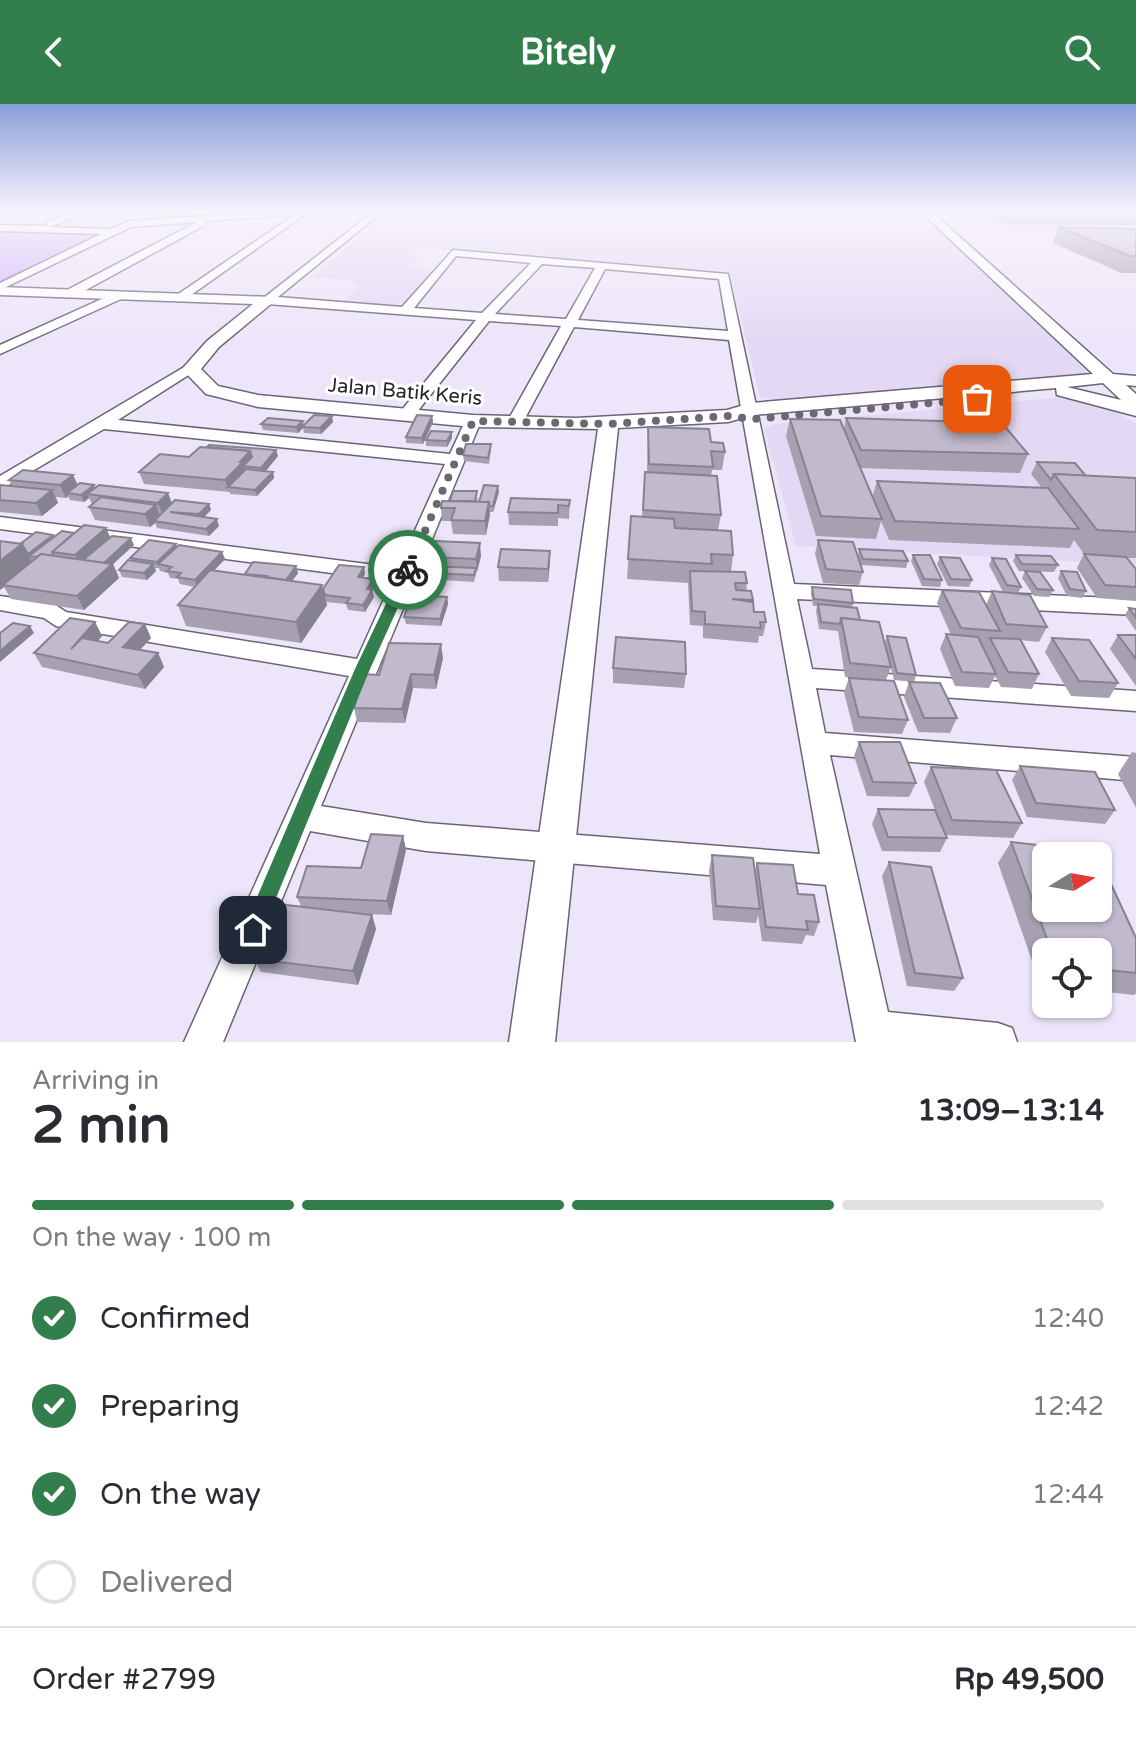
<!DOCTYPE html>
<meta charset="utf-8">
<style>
:root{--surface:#fff;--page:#f2f2f3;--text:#2b2b33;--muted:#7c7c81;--line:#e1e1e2;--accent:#327e4d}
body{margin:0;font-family:"Varela Round",sans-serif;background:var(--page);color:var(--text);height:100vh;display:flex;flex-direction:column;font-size:30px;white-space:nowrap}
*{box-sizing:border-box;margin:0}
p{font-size:26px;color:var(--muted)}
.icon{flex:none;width:44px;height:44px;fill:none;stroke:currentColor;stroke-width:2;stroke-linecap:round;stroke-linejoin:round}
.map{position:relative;height:938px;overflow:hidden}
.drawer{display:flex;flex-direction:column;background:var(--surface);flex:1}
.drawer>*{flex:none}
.needle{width:52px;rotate:79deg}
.fabs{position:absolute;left:1032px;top:738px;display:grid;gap:16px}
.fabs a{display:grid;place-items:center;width:80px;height:80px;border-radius:12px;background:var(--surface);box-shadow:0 2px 6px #0004;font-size:40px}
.pin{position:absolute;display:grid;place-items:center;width:68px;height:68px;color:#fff;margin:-34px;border-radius:16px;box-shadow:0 4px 12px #0006}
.courier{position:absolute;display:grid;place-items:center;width:80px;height:80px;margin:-40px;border:6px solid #327e4d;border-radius:50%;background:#fff;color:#222;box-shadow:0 2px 10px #0007}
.headline em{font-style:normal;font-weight:700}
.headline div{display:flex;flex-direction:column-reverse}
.headline{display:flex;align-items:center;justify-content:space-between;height:136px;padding:0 32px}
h1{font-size:52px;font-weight:700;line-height:60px}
.bar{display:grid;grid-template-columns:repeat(4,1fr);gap:12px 8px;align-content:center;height:96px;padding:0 32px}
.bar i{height:10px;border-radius:6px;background:var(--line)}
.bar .selected{background:var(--accent)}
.bar p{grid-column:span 4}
.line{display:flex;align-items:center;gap:20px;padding:0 32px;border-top:2px solid var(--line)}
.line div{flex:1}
ol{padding:0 32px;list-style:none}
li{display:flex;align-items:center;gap:24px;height:88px}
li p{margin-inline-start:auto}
li .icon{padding:8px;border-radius:50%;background:var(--accent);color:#fff;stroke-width:4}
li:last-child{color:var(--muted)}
li i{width:44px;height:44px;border:4px solid var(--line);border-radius:50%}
header{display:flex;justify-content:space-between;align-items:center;height:104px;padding:0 32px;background:var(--accent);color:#fff;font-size:36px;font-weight:700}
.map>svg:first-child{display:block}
</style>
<header><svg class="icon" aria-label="back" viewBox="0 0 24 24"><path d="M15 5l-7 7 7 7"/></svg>Bitely<svg class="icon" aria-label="search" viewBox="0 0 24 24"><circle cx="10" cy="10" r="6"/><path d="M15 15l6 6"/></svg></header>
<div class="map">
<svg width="1136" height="938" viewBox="0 0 1136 938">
<rect width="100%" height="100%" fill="#ede5f9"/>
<!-- built -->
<g fill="#e3d9f4">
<path d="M391,108h527l172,159 -7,5 -298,25 -25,-4 -30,-125 -312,-24 -7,6 9,2 -10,11 27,3 -29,35 -13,2 -53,-4 16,-17 -8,-6 -39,-3z"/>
<path d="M1062,293l46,11 28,15v142l-340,-19 -32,-118 11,-4z"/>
</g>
<!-- green -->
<path fill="#d0b5f8" d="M0,125l108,3 -108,51z"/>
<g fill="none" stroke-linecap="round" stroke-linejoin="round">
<defs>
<g id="minor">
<path d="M75,108h12l-37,15 61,2 18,-8 134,-9 44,1 -123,87 -10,-3 120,-82 -88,6 -1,4 -132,72h-8v-6l132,-69 -66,5 -131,63v-7l101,-49 -101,-3v-6l48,1 -2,-4z"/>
<path d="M373,108h9l-104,85 124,10 51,-57 275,24 66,310 342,15v16l-339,-16 15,70 324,22v20l-320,-23 9,45 311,24v24l-306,-26 58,257 110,11 14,5 5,14h-161l-30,-157 -400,-34 -116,-20 -87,211h-39l165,-366 -293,-50 -12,-8 -44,-8v-14l54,8 12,8 291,47 35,-78 -392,-52v-12l398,51 47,-104 -341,-35 -104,61v-14l186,-110 12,3 -80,51 332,34 17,-37 6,-1 8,5 -160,385 105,17 394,31 -91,-514 -155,-13 -51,95 -8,5 -8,-5 54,-96 -72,-5 -76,96h-12v-6l75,-91 -209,-16 -6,-4zM456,152l75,7 -49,50 -68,-5zM542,160l53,4 -29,51 -71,-5zM605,165l114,10 9,52 -150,-11z"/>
<path d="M117,188l4,1v6l-121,55v-9z"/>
</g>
<path id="tertiary" d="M921,108h11l181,162 23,2v10l-10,-1 10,9v22l-79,-21 -1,-7 -303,27 -25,7 -110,6 -63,614h-46l89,-613 -125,-2 -215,-20 -52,-13 -24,-25 25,-28 46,-37 -253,-9v-8l272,10v6l-53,44 -18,22 17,17 40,9 215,20 103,3 151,-8 24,-7 342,-29zM1103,279l18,17 -54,-13z"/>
</defs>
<!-- minor casing -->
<use href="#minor" stroke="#6b6475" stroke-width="3"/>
<!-- tertiary casing -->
<use href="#tertiary" stroke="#6b6475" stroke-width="3"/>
<!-- minor -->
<use href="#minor" fill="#fff" fill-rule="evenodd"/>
<!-- tertiary -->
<use href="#tertiary" fill="#fff" fill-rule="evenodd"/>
</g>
<!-- wall -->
<g fill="#a6a0b0">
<path d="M975,108h161v13h-131z"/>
<path d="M1058,123l78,2v44h-14l-69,-30z"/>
<path d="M432,312l1,6 -10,22 -17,-1v-6z"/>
<path d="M846,314l182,36 -8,19 -160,-5 12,30 5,-17 165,7 -11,-14 6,-12 49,14 50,2v80h-9l9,11v32l-39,-3 -20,-30 7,-14 -10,-14 -4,8 -181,-8 -8,-19 -5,18 -60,-3 -30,-100 4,-17 54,10z"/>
<path d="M333,318l-12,12 -17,-1 -1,-5 -5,5 -35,-3 -2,-6 43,1z"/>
<path d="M648,323l63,15 14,10 -3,18h-10l-1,6 10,39 -3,15 15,25 -2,17 16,11 -1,8 7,9 1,12 12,10 -3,14h-4l-1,7 -55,-5v-12l-13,-1 -2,-42 -61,-4 4,-63 11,1 3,-45h2z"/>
<path d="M452,328v6l-5,9 -21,-1v-6z"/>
<path d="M491,340v6l-2,14 -25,-3 -1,-6z"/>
<path d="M278,352l-12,15 7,1 1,6 -17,18 -27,-2v-2l-86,-8 -5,-12z"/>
<path d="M9,376l69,5 94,18 37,1 2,6 -7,7 15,9 -10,10 -52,-8 -2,-5 -5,4 -55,-7 -6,-13 3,-3 -3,-6 -5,4 -14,-2 -2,-4 -2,2 -10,-1 2,6 -16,13 -42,-4v-27l12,1z"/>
<path d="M499,388l-6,20h-4l-3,23 -33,-1 -2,-13h-9l-1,-13 9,-7 28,-3 -1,4h2z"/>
<path d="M570,396l-1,19 -11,-1v8l-49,-1 -1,-13z"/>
<path d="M54,433h56l24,8 -21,19 6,14 -35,32 -73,-11 -7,-12 -4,3 20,-46z"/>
<path d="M818,436l45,32 -4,13 -36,-2 -8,-29z"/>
<path d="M176,440l1,3 45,5 3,7 -11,12 31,4 51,-9 2,7 -6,8 31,8 41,-22 1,7 -2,4 11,8 -2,4 2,7 -9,15 -17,-2 -2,-6 -20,-2 1,3 -26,38 -115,-17 -8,-21 17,-18 -15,-3 -2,-5 -8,-1 -2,-5 -8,-2 -1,-3h-4l1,3 -9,9 -25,-3 -3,-7 12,-9 -1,-3z"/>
<path d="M859,445l49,12 -2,7 -45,-3 -3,-9z"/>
<path d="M550,447l-2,31 -49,-1 -1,-14z"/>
<path d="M913,451l29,25 -2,7 -18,-1 -11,-25z"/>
<path d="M1016,451l42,10 -4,7 -35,-1 -6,-10z"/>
<path d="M481,452l-7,26 -46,-3 -1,-6 4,-7 -1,-9z"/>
<path d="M940,453l32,23 -3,7 -21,-1 -11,-22z"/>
<path d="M992,454l29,29 -3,6 29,34 -8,15 -19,-2 19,34 -7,15 -31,-2 -6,-11 -6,12 -34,-2 -15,-37 6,-15 5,1 -14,-32 5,-13 44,15 6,-14 11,1 -14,-27z"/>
<path d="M1025,467l28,19 -4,7 -15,-1 -12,-18z"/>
<path d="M1061,467l25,20 -4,7 -15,-2 -9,-18z"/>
<path d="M442,483l-4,10h9l1,7 -7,22 -35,-2 -2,-7 10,-24z"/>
<path d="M812,483l41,16 -1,4 39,60 -5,13 22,40 -6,14 -48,-2 -10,-40 5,-14h5l-9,-1 -7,-46 -19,-2 -3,-18 1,-5h-4l-2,-12z"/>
<path d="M1129,504l7,1v22l-11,-16z"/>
<path d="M95,518l7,14 -4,5 10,2 37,-19 6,14 -11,12 18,3 6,14 -19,22 -103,-22 -8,-14z"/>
<path d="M1118,531h18v51l-26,-37z"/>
<path d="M887,532l29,39 -2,7 -20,-2 -9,-37z"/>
<path d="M1052,534l66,45 -9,15 -38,-2 -26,-44z"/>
<path d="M443,554l-7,31 -23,-1 -8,35 -48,-1 -3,-14 25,-33z"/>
<path d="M613,564l73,6 -2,14 -71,-5z"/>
<path d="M909,578l48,36 -7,15 -32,-1 -14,-35z"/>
<path d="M859,638l57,41 -7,14 -42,-1 -13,-40z"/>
<path d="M1132,648l4,1v55l-18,-34z"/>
<path d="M1020,662l95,44 -10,14 -78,-7 -15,-37z"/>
<path d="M931,663l91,56 -9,15 -67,-3 1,3 -7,14 -58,-1 -10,-27 6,-15 57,1 -11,-28z"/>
<path d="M403,732l3,14 -15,65 -24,-1 5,1 4,14 -18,56 -97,-13 -7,-13 47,-53 -4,-9 64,-29z"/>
<path d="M1011,738l125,96v55l-2,2 -36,-4v-39h-52v33l-6,-1 -42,-121z"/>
<path d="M712,751l43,15 2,-7 41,31 21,28 -5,14 -8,-1 -4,9 -40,-3 -4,-26 -2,8 -43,-3 -4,-50z"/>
<path d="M889,758l74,116 -9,13 -47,-5 -25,-110z"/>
</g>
<!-- shaded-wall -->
<g fill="#878290">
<path d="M332,312l1,6 -12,12 -1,-6z"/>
<path d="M432,312l1,6 -10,22 -1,-6z"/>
<path d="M303,317l1,6h-2l1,1 -5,5 -2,-6z"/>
<path d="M452,328v6l-5,9v-6z"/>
<path d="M276,346l2,6 -15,18 -2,-6z"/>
<path d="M250,347l4,12 -10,3 3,8 -19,13 1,6 -4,-13z"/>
<path d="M273,368l1,6 -17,18 -2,-6z"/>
<path d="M73,371l6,12 -12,6 1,3 -2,2 -6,-13z"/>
<path d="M94,381l3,7 -10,2 2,4 -5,4 -3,-7z"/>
<path d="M498,382l1,6 -6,20v-6z"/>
<path d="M52,386l6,13 -16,13 -6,-13z"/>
<path d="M168,389l5,13 -10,10 -5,-13z"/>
<path d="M489,398l1,13 -4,20 -1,-14z"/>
<path d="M209,400l2,6 -10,10 -2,-6z"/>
<path d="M156,401l5,13 -7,3 1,2 -5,4 -5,-13z"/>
<path d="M217,415l2,7 -10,10 -3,-7z"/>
<path d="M106,424l6,13 -31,28 -6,-14z"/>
<path d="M53,431l3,7 -27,14 4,8 -30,21 1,2 -4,3v-29l22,-17z"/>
<path d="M131,434l3,7 -21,19 6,14 -35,32 -7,-14 24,-31z"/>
<path d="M480,439l1,13 -4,16 -1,-13z"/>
<path d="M176,440l2,6 -20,15 -1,-3z"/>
<path d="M550,447v13l-2,18v-13z"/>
<path d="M222,448l3,7 -28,28 -2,-7z"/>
<path d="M153,460l3,7 -9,9 -3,-7z"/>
<path d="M296,462l2,7 -16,22 -2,-7z"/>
<path d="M364,463l1,7 -5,10 -2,-7z"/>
<path d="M373,475l1,7 -6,10 -1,-7z"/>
<path d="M441,476l1,7 -5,14 -1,-6z"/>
<path d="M322,481l5,20 -26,38 -5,-21z"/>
<path d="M372,486l2,7 -9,15 -2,-7z"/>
<path d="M447,493l1,7 -7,22 -1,-7z"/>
<path d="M95,518l7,14 -24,27 -7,-14z"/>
<path d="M145,520l6,14 -22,23 -6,-14z"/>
<path d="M30,522l4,7 -34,29v-11z"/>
<path d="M441,540l2,14 -7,31 -2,-14z"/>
<path d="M158,549l6,14 -19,22 -7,-14z"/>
<path d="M411,570l2,14 -8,35 -3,-14z"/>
<path d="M403,732l3,14 -15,65 -4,-14z"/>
<path d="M372,811l4,14 -18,56 -5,-14z"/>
</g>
<!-- building -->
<g fill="#c1bacd" stroke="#878290" stroke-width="2">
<path d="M1058,123l78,2v27h-6z"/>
<path d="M314,311l18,1 -12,12 -18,-1z"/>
<path d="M417,311l15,1 -10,22 -16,-1z"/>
<path d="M268,314l35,3 -7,6 -35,-3z"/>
<path d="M846,314l156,5 26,31 -167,-4z"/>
<path d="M790,315l50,1 42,99 -61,-3z"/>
<path d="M648,323l61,2 2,13 12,1 2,9 -14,-1 2,16 -64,-3z"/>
<path d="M431,327l21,1 -5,9 -21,-1z"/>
<path d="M466,340h25l-3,14 -25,-3z"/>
<path d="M209,341l67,5 -15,18 -18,-2 9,-9 -2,-6 -43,-4z"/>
<path d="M200,343l50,4 -10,11h3l-18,18 -86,-8 21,-18 29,3z"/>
<path d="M1037,358l38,1 11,13 -32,-2 -3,6z"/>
<path d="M246,365l27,3 -18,18 -27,-3z"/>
<path d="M23,366l50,5 -13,10 -51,-5z"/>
<path d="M645,368l72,4 4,39 -78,-5z"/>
<path d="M1054,370l82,4v54l-39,-2z"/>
<path d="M877,377l171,7 31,41 -184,-8z"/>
<path d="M80,379l14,2 -13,10 -14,-2z"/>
<path d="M0,381l52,5 -16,13 -36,-3z"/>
<path d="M99,381l69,8 -10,10 -71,-9z"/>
<path d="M484,381l14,1 -5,20h-4v-4h-10z"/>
<path d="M453,387h24l-2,10h-25z"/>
<path d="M101,393l55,8 -11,9 -56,-7z"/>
<path d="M511,394l59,2 -1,6 -11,-1v8l-50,-1z"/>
<path d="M175,396l34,4 -10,10 -29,-2 47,7 -11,10 -52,-8z"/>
<path d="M442,397l47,1 -4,19 -34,-1 4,-12h-14z"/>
<path d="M631,412l43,3 1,9 56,3 2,24 -22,-1 1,10 -84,-5z"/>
<path d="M84,421l22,3 -31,27 -23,-3z"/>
<path d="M62,427l12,2 -22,19 1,3 -1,1 -11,-2 -4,3 -8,-1z"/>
<path d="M36,428l17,3 -25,19 -6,-10h-2z"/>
<path d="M112,432l19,2 -27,25 -21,-3z"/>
<path d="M149,436l27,4 -19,18 -27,-4z"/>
<path d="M818,436l35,2 10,30 -37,-3z"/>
<path d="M0,437l22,3 -22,17z"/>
<path d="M435,437l45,2 -4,16 -46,-2z"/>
<path d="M179,441l43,7 -27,28 -18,-3 4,-4 -14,-2 5,-4 -14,-3z"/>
<path d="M501,445l49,2 -2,18 -50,-2z"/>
<path d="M859,445l44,2 5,10 -45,-2z"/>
<path d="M41,450l71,10 -35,32 -74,-11z"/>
<path d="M1084,450l42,3 10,12v18l-31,-2z"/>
<path d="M913,451h17l12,25 -18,-1z"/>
<path d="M1016,451l35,1 7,9 -36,-1z"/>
<path d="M940,453l20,1 12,22 -21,-1z"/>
<path d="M992,454l14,1 15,28 -14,-2z"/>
<path d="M128,456l25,4 -9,9 -25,-3z"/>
<path d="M253,458l43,4 -10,14 -20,-3 1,-1 -22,-2z"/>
<path d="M339,461l25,2 -6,10 15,2 -6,10 5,1 -9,15 -17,-2 4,-5 -25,-3 -2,-6z"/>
<path d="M429,462l47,2 -2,7 -47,-2z"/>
<path d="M210,466l112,15 -26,37 -118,-17z"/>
<path d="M690,467l55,1 2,11h-12l1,7 15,1 2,9 -21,-1 21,3 1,10h10l2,10h-6l1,6 -56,-4v-12l-13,-1z"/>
<path d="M1025,467l15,1 13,18 -16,-1z"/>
<path d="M1061,467l16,1 9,19 -16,-2z"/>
<path d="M419,475l22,1 -5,15 -22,-2z"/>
<path d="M812,483l39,3 2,13 -39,-4z"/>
<path d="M942,486l37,2 21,39 -39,-3z"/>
<path d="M992,487l38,4 17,32 -41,-3z"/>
<path d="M412,491l35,2 -7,22 -36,-2z"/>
<path d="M818,500l39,4 3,12 -19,-2 -1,6 -19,-2z"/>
<path d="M1129,504l7,1v9z"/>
<path d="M70,514l25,4 -24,27 11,-11 26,5 21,-21 16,2 -22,23 35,6 -20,22 -104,-22z"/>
<path d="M841,514l38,4 12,45 -41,-4z"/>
<path d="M13,519l17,3 -30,25v-18z"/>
<path d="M946,530l32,3 18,37 -34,-2z"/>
<path d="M1118,531h18v24z"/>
<path d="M887,532l19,2 10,37 -19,-2z"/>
<path d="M616,533l69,5 1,32 -73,-6z"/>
<path d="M990,534l30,1 19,35 -31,-2z"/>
<path d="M1052,534l37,2 29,43 -39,-2z"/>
<path d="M389,539l52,1 -7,31 -23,-1 -9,35 -48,-1 10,-34 15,1z"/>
<path d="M849,574l45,3 14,39 -49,-3z"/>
<path d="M909,578l31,1 17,35h-33z"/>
<path d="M859,638h41l16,41 -43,-1z"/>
<path d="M1020,662l75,6 20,38 -79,-7z"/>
<path d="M931,663l65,3 26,53 -70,-3z"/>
<path d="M878,705l57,1 12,28 -59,-1z"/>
<path d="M371,730l32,2 -16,65 -90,-4 10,-31 54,2z"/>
<path d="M1011,738l85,10 2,4h-52v52h52v-52l38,82v35l-38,-4v-17h-46z"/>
<path d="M712,751l41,3 7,51 -44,-3z"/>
<path d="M889,758l42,5 32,111 -48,-5z"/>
<path d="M757,759l36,2 5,29 16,1 5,27 -13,-1 2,9 -42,-3z"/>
<path d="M278,800l94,11 -19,56 -99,-12z"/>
</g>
<!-- sky -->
<linearGradient id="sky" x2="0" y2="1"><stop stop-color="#899fd9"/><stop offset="0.45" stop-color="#f7f3fc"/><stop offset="1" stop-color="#f7f3fc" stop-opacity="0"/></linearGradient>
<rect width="1136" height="239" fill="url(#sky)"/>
<!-- route -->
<path fill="#327e4d" d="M408,462l7,4 -45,99 -110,268 -7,3 -7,-3 -3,-7 112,-261 47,-99z"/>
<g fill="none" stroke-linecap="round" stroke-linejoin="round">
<!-- done -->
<path stroke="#6c6873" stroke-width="8" stroke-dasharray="0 14.4" d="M408,466l65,-149 136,3 119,-8 25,3 224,-20"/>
</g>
<g text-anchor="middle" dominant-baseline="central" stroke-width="6" stroke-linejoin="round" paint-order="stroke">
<!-- far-street labels -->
<g font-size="20" fill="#26242b" stroke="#fff">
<text transform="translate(405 288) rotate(5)">Jalan Batik Keris</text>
</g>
</g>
</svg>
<div class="fabs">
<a><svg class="needle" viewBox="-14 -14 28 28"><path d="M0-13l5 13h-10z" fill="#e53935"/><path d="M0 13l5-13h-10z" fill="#7c7c81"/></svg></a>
<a><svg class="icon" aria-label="locate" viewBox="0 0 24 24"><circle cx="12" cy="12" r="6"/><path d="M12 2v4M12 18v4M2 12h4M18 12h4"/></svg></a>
</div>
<div class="pin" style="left:977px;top:295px;background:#ea580c"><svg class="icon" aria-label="bag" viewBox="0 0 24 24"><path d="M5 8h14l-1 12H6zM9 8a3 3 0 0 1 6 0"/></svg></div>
<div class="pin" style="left:253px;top:826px;background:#1f2937"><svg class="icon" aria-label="home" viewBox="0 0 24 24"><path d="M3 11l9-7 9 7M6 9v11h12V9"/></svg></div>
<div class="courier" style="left:408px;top:466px"><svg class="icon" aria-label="bike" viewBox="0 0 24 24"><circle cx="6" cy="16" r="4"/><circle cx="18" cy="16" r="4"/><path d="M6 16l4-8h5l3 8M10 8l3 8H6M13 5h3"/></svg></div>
</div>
<section class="drawer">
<div class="headline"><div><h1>2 min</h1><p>Arriving in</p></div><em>13:09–13:14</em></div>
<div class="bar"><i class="selected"></i><i class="selected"></i><i class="selected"></i><i></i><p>On the way · 100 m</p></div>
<ol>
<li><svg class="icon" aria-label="check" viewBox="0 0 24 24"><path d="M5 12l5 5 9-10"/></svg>Confirmed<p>12:40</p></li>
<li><svg class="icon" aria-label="check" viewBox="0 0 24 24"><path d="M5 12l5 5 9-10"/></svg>Preparing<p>12:42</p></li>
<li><svg class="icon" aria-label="check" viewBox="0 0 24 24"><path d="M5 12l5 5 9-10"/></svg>On the way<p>12:44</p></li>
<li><i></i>Delivered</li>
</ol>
<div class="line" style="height:104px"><div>Order #2799</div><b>Rp 49,500</b></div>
</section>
